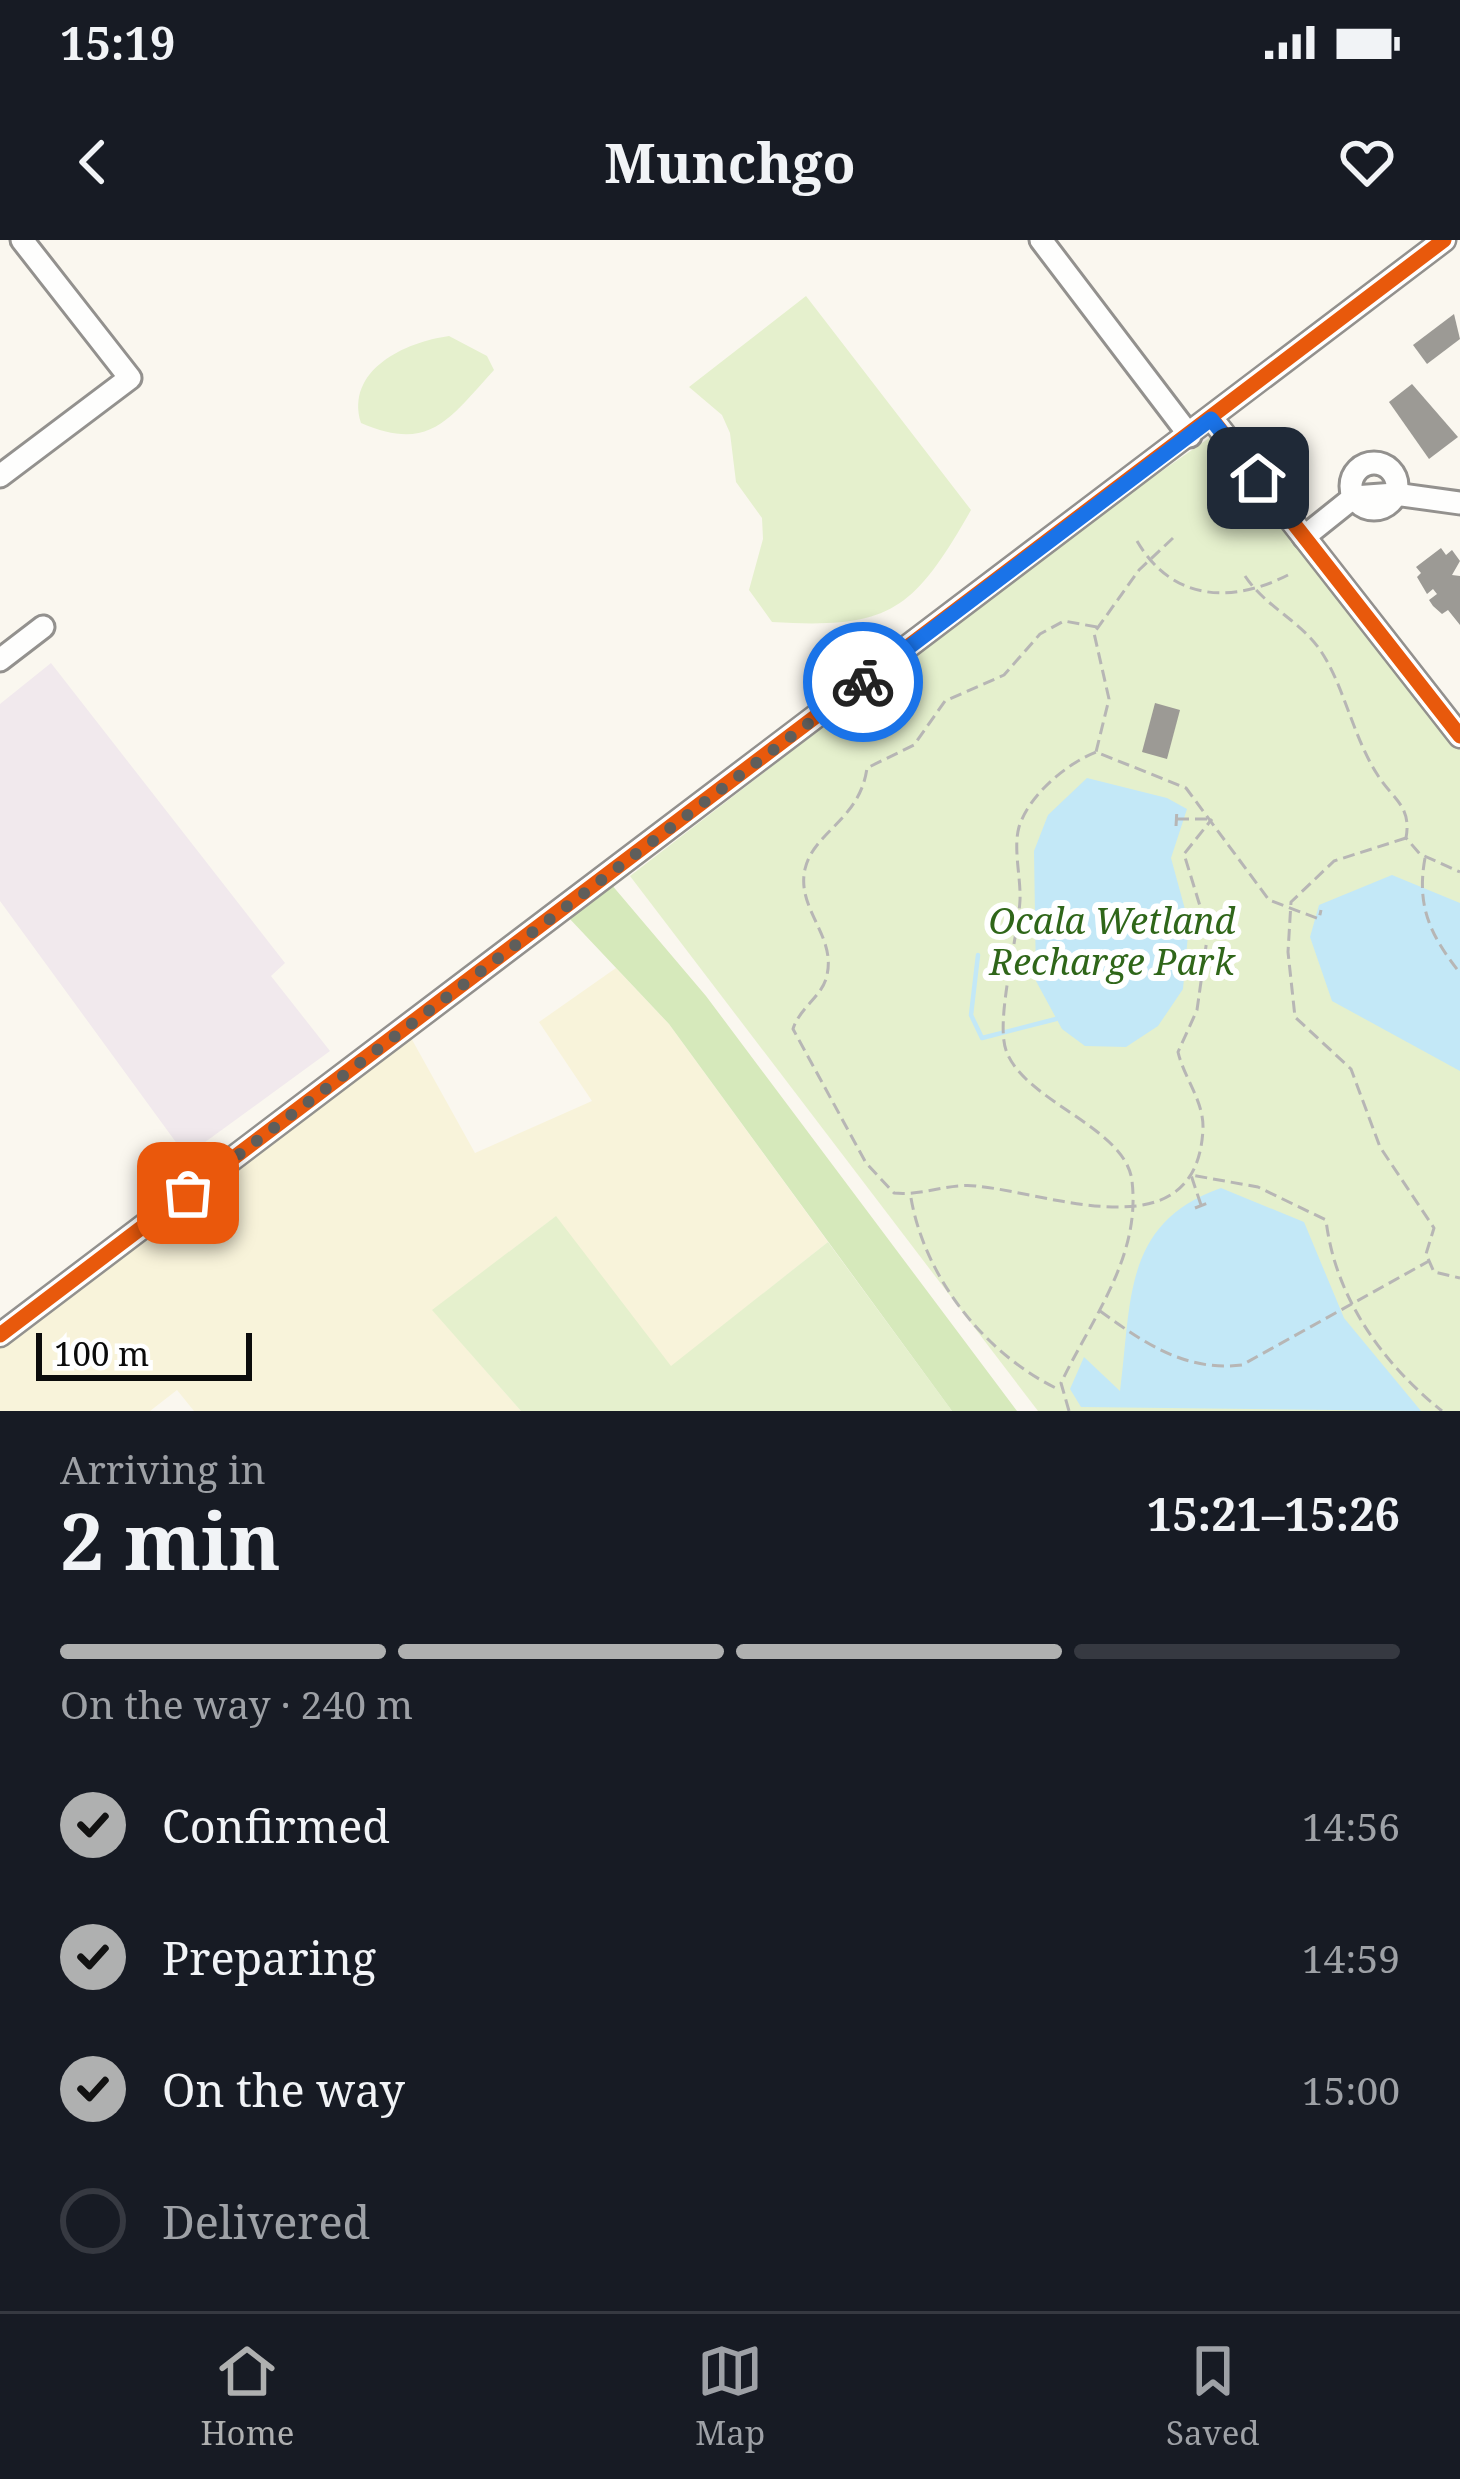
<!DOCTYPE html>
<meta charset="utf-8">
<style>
:root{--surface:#171b24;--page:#20242c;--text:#f1f3f6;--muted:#9ea1a6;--line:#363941;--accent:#afb0b0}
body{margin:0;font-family:"Noto Serif",serif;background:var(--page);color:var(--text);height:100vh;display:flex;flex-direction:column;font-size:45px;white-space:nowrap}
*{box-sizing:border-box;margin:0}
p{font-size:39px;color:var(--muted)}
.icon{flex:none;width:66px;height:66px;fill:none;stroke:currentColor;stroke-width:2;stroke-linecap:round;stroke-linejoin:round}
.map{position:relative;height:1171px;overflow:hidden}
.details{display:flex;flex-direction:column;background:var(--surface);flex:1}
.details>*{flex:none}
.scale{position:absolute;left:36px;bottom:30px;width:216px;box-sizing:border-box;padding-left:12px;border:6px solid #0b0b0b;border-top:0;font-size:33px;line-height:42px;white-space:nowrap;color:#0b0b0b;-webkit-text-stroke:9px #fff;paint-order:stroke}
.pin{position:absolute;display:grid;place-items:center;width:102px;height:102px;color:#fff;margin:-51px;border-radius:24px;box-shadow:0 6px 18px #0006}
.courier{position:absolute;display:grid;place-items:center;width:120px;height:120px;margin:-60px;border:9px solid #1a73e8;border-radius:50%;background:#fff;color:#222;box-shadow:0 3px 15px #0007}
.overview em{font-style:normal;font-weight:700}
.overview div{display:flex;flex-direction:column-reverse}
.overview{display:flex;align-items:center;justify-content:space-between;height:204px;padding:0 60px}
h1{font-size:78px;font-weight:700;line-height:90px}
.bar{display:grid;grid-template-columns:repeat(4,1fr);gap:18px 12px;align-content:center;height:144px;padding:0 60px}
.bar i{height:15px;border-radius:9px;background:var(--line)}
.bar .selected{background:var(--accent)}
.bar p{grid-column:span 4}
ol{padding:0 60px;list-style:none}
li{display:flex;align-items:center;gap:36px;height:132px}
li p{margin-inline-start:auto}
li .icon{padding:12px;border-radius:50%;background:var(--accent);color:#111;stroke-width:4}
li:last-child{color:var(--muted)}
li i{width:66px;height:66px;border:6px solid var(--line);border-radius:50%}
.status{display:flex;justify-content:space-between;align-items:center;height:84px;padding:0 60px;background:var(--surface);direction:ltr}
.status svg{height:33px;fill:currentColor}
header{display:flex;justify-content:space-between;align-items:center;height:156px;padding:0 60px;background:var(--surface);font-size:54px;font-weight:700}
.tab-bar{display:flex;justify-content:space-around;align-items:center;height:168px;border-top:3px solid var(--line);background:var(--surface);font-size:33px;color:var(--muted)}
.tab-bar a{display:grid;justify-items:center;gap:6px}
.tab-bar .selected{color:var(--accent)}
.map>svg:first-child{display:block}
</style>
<div class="status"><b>15:19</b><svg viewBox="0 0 49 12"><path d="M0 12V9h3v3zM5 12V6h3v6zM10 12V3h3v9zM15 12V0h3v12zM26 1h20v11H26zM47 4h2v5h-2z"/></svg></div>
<header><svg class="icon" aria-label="back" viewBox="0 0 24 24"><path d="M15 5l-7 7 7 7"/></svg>Munchgo<svg class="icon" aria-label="heart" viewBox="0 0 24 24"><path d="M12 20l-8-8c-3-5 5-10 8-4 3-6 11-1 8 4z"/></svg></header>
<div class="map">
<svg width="1460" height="1171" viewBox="0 0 1460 1171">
<rect width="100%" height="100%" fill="#faf7ef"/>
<!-- industrial -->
<path fill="#f1e9ed" d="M51,423l234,300 -14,13 59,75 -144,105 -186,-255v-197z"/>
<!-- farmland -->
<path fill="#f8f3da" d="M616,728l53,56 159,218 -157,125 -116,-150 -122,93 88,101h-327l-17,-21 -27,21h-150v-65l410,-310 65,117 117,-52 -53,-79z"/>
<!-- green -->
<g fill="#e5f0cd">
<path d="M806,56l165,214c-58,102 -82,119 -199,112l-23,-32 14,-51 -1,-21 -26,-36 -6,-49 -8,-18 -33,-28z"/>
<path d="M449,96l38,20 7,14c-45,49 -64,83 -133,53 -16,-53 44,-81 88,-87z"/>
<path d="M1212,196l15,10 233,303v662h-422l-408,-535 453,-350z"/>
<path d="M556,976l115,150 157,-124 124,169h-431l-89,-101z"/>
</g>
<!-- forest -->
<path fill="#d6e9bb" d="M611,644l95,112 311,415h-65l-283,-387 -101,-107z"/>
<!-- water -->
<g fill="#c3e8f7">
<path d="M1087,538l80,20 20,11 -16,49 18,66 -6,65 -25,37 -32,21 -41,-1 -23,-17 -26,-48 -2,-130 14,-36z"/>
<path d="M1392,635l68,28v168l-128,-70 -22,-64 9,-32z"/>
<path d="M1221,948l83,34 40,96 77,93 -340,-4 -11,-18 14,-32 36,34c12,-90 2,-168 101,-203z"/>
</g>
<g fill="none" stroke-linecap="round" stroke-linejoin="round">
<!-- stream -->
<path stroke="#c3e8f7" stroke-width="4.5" d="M978,715l-7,60 11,23 74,-19"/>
</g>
<!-- building -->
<g fill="#9c9a95">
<path d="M1454,74l6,25 -33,25 -14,-19z"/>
<path d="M1412,144l46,53 -29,22 -40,-57z"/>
<path d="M1441,308l5,7 6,-5 8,11 -8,14 8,1v49l-12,-15 -6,4 -9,-8 -4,-6 8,-6 -4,-5 -6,5 -10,-17 4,-4 -5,-6z"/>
<path d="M1155,463l25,7 -13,49 -25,-7z"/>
</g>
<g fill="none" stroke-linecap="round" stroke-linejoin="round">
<defs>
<g id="minor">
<path d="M1041,0l149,196"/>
<path d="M1212,179l248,317"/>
<circle cx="1374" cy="246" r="23"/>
<path d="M0,236l130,-98 -108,-138"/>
<path d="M1304,297l50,-40 41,-3 65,9"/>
<path d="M0,420l43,-33"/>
<path d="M0,1095l1444,-1095"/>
</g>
</defs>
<!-- minor casing -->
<use href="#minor" stroke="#93918e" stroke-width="27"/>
<!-- path -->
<g stroke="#b7b6b5" stroke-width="3" stroke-dasharray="12 6" stroke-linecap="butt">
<path d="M1173,298l-34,32 -45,63 15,66 -13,53 90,36 83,112 50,19 2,-9"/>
<path d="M1137,301c35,60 94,63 151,34"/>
<path d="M1245,336c20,30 52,43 73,71 25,34 34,88 59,127 15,25 35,31 29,64l14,16 40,18"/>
<path d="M1097,387l-33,-6 -24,13 -36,41 -59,26 -31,44 -47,23c-7,52 -53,63 -62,101 -9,40 31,66 22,106 -4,21 -27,32 -34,54l73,134 28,30c29,3 54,-10 82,-7 75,7 221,68 227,-57 1,-28 -19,-51 -25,-77l19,-42 11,-78 -24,-78 28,-35"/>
<path d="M1177,579h33"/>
<path d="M1176,586l1,-17"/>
<path d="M1406,598l-72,23 -43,41 -3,50 7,65 56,52 29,78 54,81 -8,26 8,18 26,6"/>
<path d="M1425,618c-9,49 6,78 35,115"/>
<path d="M911,958c14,81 76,158 149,192"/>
<path d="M1201,965l-10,-30 67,12 68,33c9,77 56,143 116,191"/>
<path d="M1195,968l13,-5"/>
<path d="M1100,1071c44,32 86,61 142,54l187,-104"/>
<path d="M1069,1171l-8,-28c31,-65 80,-126 71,-202 -6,-53 -104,-78 -125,-128 -13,-30 11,-114 13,-153 1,-22 -7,-52 -1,-73 10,-32 47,-63 77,-75"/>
</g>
<!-- minor -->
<use href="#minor" stroke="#fefefd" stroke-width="21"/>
<defs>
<g id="cycleway">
<path d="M1212,179l248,317"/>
<path d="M0,1095l1444,-1095"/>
</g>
</defs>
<!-- cycleway casing -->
<use href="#cycleway" stroke="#fff" stroke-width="22"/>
<!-- cycleway -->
<use href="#cycleway" stroke="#e8590c" stroke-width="15"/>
</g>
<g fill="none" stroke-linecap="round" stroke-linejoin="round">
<!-- done -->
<path stroke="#5f5e5b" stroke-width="12" stroke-dasharray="0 21.6" d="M188,953l675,-511"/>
<!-- route -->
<path stroke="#1a73e8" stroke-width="15" d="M863,442l348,-263 47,59"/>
</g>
<g text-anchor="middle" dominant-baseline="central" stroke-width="12" stroke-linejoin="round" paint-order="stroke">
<!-- park labels -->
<g font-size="36" font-style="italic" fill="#2f6619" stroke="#fff">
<text x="1112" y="680">Ocala Wetland<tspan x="1112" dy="41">Recharge Park</tspan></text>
</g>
</g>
</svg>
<div class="scale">100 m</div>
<div class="pin" style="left:188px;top:953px;background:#ea580c"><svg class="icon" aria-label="bag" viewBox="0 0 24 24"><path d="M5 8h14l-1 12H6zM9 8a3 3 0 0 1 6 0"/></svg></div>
<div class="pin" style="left:1258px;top:238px;background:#1f2937"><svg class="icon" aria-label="home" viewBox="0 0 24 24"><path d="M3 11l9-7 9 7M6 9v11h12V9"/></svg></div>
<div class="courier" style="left:863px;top:442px"><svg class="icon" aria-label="bike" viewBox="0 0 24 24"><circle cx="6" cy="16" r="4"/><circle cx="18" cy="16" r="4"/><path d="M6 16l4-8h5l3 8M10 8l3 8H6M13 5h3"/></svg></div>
</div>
<section class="details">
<div class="overview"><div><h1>2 min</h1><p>Arriving in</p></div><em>15:21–15:26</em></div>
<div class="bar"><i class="selected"></i><i class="selected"></i><i class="selected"></i><i></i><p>On the way · 240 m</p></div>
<ol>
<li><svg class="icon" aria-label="check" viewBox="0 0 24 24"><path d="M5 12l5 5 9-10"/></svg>Confirmed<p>14:56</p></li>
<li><svg class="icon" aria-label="check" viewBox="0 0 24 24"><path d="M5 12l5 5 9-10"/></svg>Preparing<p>14:59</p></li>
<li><svg class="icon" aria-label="check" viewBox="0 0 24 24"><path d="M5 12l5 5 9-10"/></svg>On the way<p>15:00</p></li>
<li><i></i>Delivered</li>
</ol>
</section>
<nav class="tab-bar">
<a class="selected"><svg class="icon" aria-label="home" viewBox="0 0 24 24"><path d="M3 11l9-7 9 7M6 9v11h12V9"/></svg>Home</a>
<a><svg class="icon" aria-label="map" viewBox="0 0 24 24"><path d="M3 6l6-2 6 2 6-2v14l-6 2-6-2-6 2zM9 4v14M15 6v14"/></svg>Map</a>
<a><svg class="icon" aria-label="saved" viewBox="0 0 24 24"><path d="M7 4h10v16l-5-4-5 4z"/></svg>Saved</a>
</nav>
